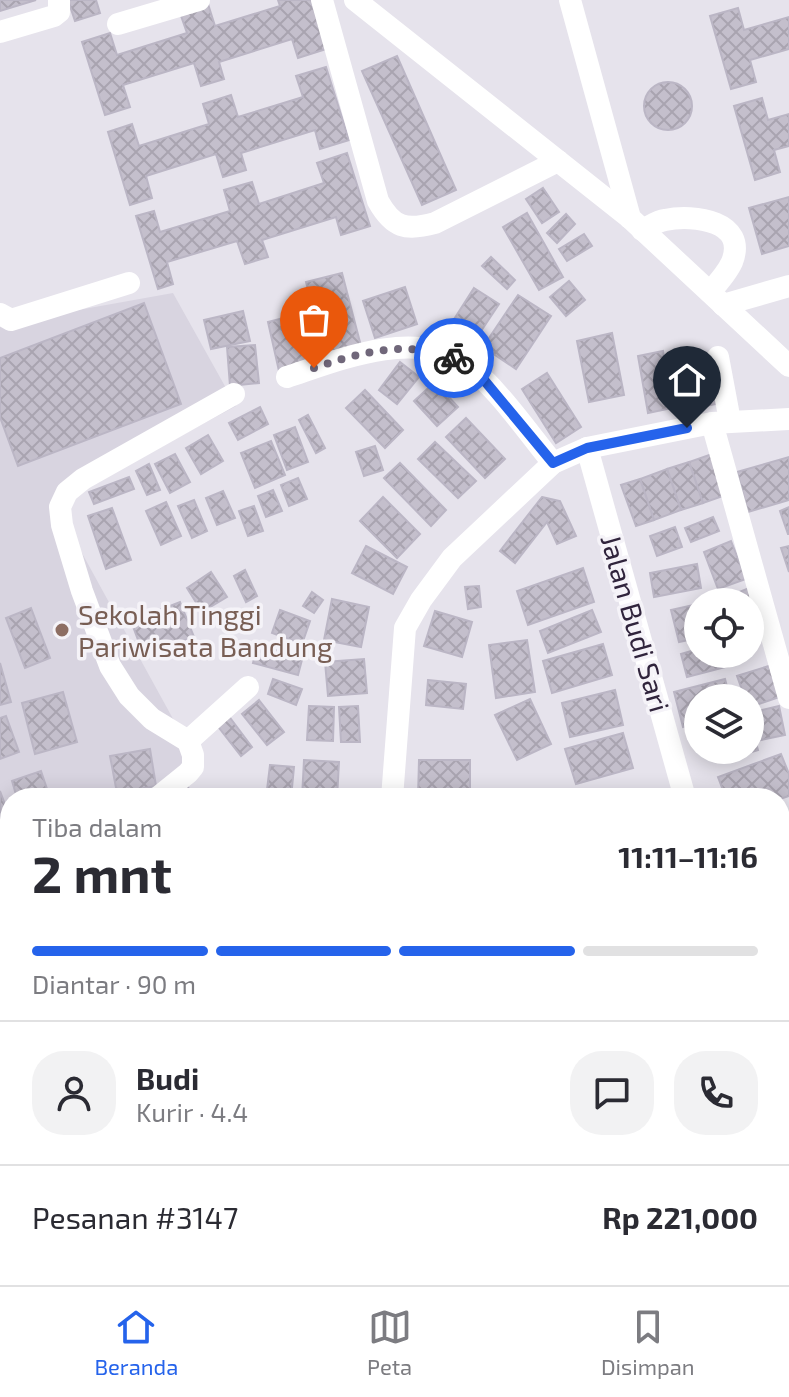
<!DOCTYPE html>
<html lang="id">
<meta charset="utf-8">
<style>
:root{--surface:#fff;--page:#f2f2f3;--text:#2b2b33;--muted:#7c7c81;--line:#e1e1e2;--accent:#2563eb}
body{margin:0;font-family:"Exo 2",sans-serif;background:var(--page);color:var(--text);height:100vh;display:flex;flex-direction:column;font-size:30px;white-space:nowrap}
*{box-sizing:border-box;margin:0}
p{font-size:26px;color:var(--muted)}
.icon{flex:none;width:44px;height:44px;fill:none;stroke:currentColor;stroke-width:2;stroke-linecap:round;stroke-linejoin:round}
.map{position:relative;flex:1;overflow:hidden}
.drawer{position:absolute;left:0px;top:788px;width:790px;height:498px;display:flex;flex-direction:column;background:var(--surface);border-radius:32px 32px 0 0;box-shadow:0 4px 20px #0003}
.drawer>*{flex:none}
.tools{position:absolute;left:684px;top:588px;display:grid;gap:16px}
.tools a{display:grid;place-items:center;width:80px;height:80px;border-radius:50%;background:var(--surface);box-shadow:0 4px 20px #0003;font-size:40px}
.pin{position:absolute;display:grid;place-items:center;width:68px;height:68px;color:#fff;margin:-82px -34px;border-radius:50% 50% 50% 0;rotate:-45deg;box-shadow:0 0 8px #0007}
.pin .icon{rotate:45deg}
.courier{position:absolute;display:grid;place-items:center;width:80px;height:80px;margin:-40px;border:6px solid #2563eb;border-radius:50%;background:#fff;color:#222;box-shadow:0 2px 10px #0007}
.headline em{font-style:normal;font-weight:700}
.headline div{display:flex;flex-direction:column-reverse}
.headline{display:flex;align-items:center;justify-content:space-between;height:136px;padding:0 32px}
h1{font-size:52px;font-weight:700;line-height:60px}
.bar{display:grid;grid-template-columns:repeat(4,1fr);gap:12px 8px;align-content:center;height:96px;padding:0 32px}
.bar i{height:10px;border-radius:6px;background:var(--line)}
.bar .active{background:var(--accent)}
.bar p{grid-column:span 4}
.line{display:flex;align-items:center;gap:20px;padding:0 32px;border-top:2px solid var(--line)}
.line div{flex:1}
.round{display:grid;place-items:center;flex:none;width:84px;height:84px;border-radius:32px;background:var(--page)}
.tab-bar{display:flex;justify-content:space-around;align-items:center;height:112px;border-top:2px solid var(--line);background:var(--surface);font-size:22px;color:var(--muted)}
.tab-bar a{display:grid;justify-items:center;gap:4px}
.tab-bar .active{color:var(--accent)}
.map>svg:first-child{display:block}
</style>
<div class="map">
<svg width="789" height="1285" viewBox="0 0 789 1285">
<defs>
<pattern id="building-cross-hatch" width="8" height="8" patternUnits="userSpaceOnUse" patternTransform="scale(2)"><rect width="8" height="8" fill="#c4bfcc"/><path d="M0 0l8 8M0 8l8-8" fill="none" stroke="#a9a4b0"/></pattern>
</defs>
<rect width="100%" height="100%" fill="#e6e3ec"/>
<!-- built -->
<path fill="#d8d4e0" d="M173,293l63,113 -181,98 139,253 -47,41h-137v118l-10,9v-601z"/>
<!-- building -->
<g fill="url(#building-cross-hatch)" stroke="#bbb6c5" stroke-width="2">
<path d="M0,0h36l-36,11z"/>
<path d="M68,0h28l4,13 -25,8z"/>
<path d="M278,0h33l15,49 -28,9 -6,-19 -73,23 5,17 -23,7 -7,-23 -71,22 7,22 -25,8 -23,-73 28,-9 7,22 70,-22 -7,-20 28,-9 7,22 65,-20z"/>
<path d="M738,8l6,22 45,-13v32l-39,11 6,22 -25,7 -21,-73z"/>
<path d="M397,56l59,134 -34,15 -60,-134z"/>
<path d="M326,67l23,73 -29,9 -5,-19 -74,23 5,17 -23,7 -7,-23 -70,22 6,22 -22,7 -22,-73 24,-8 7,22 70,-22 -6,-20 28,-9 7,22 65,-20 -7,-21z"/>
<circle cx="668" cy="106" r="24"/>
<path d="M762,98l6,22 21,-6v32l-15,4 6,22 -25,8 -21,-74z"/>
<path d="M347,153l23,73 -29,9 -5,-18 -74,23 6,17 -23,7 -8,-23 -70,21 6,22 -15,5 -22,-73 18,-5 6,21 70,-21 -6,-21 28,-8 7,22 65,-21 -7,-20z"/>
<path d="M543,188l16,24 -17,11 -16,-24z"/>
<path d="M789,197v49l-27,8 -13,-46z"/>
<path d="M527,213l36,64 -24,13 -36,-63z"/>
<path d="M566,214l9,10 -18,19 -10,-10z"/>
<path d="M584,234l8,12 -25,15 -8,-12z"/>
<path d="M491,257l24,23 -8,9 -25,-23z"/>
<path d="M342,273l19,73 -36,9 -19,-73z"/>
<path d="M569,281l16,19 -19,16 -16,-19z"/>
<path d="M405,287l12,37 -42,14 -12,-37z"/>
<path d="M474,288l25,16 -24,36 -24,-16z"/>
<path d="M518,295l33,21 -35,53 -33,-22z"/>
<path d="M144,303l37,101 -163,62 -18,-49v-59z"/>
<path d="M243,311l7,30 -39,8 -7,-29z"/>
<path d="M299,314l11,50 -31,7 -11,-49z"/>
<path d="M612,333l12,62 -35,7 -12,-61z"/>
<path d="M255,345l4,38 -29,3 -3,-39z"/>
<path d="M663,351l9,57 -24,5 -10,-57z"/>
<path d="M706,355l10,49 -32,6 -10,-48z"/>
<path d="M400,362l19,15 -22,27 -18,-14z"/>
<path d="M547,373l34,54 -25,16 -34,-54z"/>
<path d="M435,382l23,25 -21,19 -23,-25z"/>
<path d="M365,390l38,40 -18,18 -39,-40z"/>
<path d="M260,407l8,17 -30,16 -9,-17z"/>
<path d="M308,415l17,33 -9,5 -17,-33z"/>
<path d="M466,418l39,41 -20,19 -39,-41z"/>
<path d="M295,427l13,35 -21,8 -13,-35z"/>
<path d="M208,435l15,26 -22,13 -15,-26z"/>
<path d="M271,441l14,34 -30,13 -14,-35z"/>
<path d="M435,442l41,39 -18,17 -40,-39z"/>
<path d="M375,446l8,24 -19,6 -8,-24z"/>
<path d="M175,454l15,28 -20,11 -15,-29z"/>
<path d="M712,454l14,41 -23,8 -14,-41z"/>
<path d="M789,457v43l-41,12 -11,-40z"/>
<path d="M689,462l14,41 -22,7 -14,-41z"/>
<path d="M400,463l46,47 -15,16 -47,-48z"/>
<path d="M149,464l11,26 -13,5 -11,-24z"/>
<path d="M667,469l14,41 -27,10 -14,-41z"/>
<path d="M129,477l5,12 -40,15 -5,-12z"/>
<path d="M298,478l9,21 -18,7 -8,-21z"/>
<path d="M640,479l14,41 -18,6 -15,-41z"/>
<path d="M273,490l9,21 -16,6 -8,-21z"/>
<path d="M223,491l12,27 -18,7 -11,-27z"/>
<path d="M383,497l37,37 -23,24 -37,-37z"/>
<path d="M542,497l18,4 16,35 -19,8 -10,-22 -32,41 -15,-12z"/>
<path d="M194,500l13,31 -15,7 -14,-32z"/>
<path d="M166,502l15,34 -20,9 -15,-34z"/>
<path d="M254,506l9,25 -15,5 -9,-25z"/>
<path d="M789,507v27h-1l-8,-23z"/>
<path d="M112,508l19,52 -25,9 -18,-53z"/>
<path d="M713,517l6,14 -28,11 -6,-14z"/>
<path d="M675,527l7,20 -25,9 -7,-20z"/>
<path d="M731,541l15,38 -28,10 -14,-37z"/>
<path d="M366,546l41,21 -14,27 -41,-21z"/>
<path d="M789,546v26l-8,-24z"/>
<path d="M697,564l4,24 -47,9 -4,-24z"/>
<path d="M583,568l11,34 -66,23 -11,-34z"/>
<path d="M245,570l12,26 -11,6 -12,-26z"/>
<path d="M211,572l16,25 -25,15 -15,-24z"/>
<path d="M479,586l2,21 -13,2 -3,-22z"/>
<path d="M749,588l12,29 -11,5v-20h-21l-2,-5z"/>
<path d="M312,592l11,8 -9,13 -11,-7z"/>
<path d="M332,599l37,8 -8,40 -37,-7z"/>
<path d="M180,602l14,35 -50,19 -13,-35z"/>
<path d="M698,604v34l-19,4 -8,-32z"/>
<path d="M31,608l19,50 -25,10 -19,-50z"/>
<path d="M280,610l30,11 -8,23 -30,-11z"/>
<path d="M592,610l9,22 -53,21 -8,-22z"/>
<path d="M435,611l37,11 -10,35 -38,-11z"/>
<path d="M527,640l8,52 -39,6 -7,-53z"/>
<path d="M258,644l45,12 -5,19 -45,-12z"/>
<path d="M603,644l9,31 -60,18 -9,-32z"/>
<path d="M698,649v5h33l2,11 -46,12 -6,-23z"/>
<path d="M364,659l3,34 -39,3 -3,-34z"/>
<path d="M0,663l11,39 -11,3z"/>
<path d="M772,665l10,31 -32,11v-9h-5l-8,-22z"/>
<path d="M273,679l29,10 -6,16 -28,-11z"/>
<path d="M725,679l5,19h-32v24l-15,5 -9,-35z"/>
<path d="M428,680l38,4 -3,25 -37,-4z"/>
<path d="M615,690l8,35 -53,12 -8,-34z"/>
<path d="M63,692l14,50 -42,12 -13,-51z"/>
<path d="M530,699l21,45 -34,16 -22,-45z"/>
<path d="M259,700l25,32 -17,13 -25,-31z"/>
<path d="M309,706l25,1 -1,34 -26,-1z"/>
<path d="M358,706l2,36h-19l-2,-35z"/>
<path d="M779,706l6,29 -24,5 -7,-28z"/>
<path d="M228,715l24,32 -11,9 -25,-32z"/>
<path d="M6,716l13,36 -19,7v-41z"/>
<path d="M750,723l8,27 -36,11 -3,-11h31z"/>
<path d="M623,733l10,35 -57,16 -11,-35z"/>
<path d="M150,749l6,37 -39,7 -7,-37z"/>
<path d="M781,754l8,20v22l-9,3 -54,-1 -8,-21z"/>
<path d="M304,760l35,2 -2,36h-35z"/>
<path d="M419,760h51v38h-52z"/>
<path d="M270,765l24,2 -3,31h-25z"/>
<path d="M41,771l9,27h-33l-5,-17z"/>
<path d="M187,786l9,12h-25z"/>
<path d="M0,791l10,27v74l-6,2 -4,-11z"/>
<path d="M783,814l6,17v25l-9,3v-44z"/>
<path d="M789,866v43l-9,2v-42z"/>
<path d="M789,920v35l-9,3v-34z"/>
<path d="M10,927v23l-10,3v-23z"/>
<path d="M10,960v34l-3,1 -7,-19v-12z"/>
<path d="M10,1089v30l-10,-5v-7z"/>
<path d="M10,1131v44l-1,1 -9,-7v-26z"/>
<path d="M781,1154l8,6v26l-9,-7z"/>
<path d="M780,1196l9,6v44l-9,-6z"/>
<path d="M0,1236l10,9v12l-10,11z"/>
<path d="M38,1276h3l10,8 -20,1z"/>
<path d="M251,1276h63l12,9h-82z"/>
<path d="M418,1276l17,9h-22z"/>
<path d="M444,1276h45l-5,9h-22z"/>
<path d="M576,1276h29l1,2 -15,7h-11z"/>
<path d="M718,1276h39l-7,9h-20z"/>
</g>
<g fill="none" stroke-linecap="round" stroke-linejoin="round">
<!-- street -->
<g stroke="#fff" stroke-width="22">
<path d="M322,0l56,201c15,27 28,30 57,22l123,-62"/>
<path d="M355,0l275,218 159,148"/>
<path d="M570,0l60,218"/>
<path d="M118,24l81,-24"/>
<path d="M0,32l54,-16 5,-4v-12"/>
<path d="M642,230c7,-3 15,-9 23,-10 29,-6 83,1 67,42 -5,11 -14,21 -22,30"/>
<path d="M723,305l66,-19"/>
<path d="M0,314l11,6 118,-37"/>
<path d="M718,357l12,64"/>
<path d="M287,377c52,-17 123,-47 174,-16 32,20 67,72 92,102"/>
<path d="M712,423l77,275"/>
<path d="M587,448l98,350"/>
<path d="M188,741l60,-54"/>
<path d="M157,798l31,-25 5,-6v-12l-5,-14 -36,-22 -23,-23 -19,-30 -28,-75 -20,-66 -2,-18 7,-15 16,-13 151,-85"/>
<path d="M392,798l13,-170 16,-28 31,-42 101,-95 34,-15 125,-25 77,-4"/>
<path d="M0,920l10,-6"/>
<path d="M780,1005l9,4"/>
<path d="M780,1108l9,-14"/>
<path d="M675,1276l5,9"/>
<path d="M70,1285l7,-9"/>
<path d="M368,1285l7,-9"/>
</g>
</g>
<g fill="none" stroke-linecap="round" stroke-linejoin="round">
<!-- done -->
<path stroke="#70677a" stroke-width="8" stroke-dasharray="0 14.4" d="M314,368c47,-16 92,-28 140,-10"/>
<!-- route -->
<path stroke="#2563eb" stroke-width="10" d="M454,358l30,22 69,83 34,-15 100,-20"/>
</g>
<!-- markers -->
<circle fill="#8d6e63" stroke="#f5f3f8" stroke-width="3" cx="62" cy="630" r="8"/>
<g text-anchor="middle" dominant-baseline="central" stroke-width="7" stroke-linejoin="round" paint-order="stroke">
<!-- education labels -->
<g font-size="28" fill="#785e54" stroke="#f5f3f8" text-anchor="start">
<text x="78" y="614">Sekolah Tinggi<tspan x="78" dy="32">Pariwisata Bandung</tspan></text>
</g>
<!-- street labels -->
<g font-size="28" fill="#30243c" stroke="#f5f3f8">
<text transform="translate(636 623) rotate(74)">Jalan Budi Sari</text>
</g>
</g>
</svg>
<div class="tools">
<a><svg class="icon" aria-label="locate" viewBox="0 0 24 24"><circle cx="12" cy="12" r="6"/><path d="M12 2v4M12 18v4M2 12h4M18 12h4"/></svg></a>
<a><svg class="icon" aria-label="layers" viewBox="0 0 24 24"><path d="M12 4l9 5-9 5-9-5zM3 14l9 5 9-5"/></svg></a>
</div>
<div class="pin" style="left:314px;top:368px;background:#ea580c"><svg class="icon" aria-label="bag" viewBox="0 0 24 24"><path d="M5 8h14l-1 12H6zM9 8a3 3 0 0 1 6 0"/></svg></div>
<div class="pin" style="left:687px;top:428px;background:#1f2937"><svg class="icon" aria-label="home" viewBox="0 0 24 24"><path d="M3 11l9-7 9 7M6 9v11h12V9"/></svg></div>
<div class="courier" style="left:454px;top:358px"><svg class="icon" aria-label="bike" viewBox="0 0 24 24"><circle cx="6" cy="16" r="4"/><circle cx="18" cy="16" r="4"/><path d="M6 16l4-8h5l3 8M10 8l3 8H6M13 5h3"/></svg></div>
<section class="drawer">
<div class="headline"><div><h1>2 mnt</h1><p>Tiba dalam</p></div><em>11:11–11:16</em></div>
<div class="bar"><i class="active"></i><i class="active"></i><i class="active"></i><i></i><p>Diantar · 90 m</p></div>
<div class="line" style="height:144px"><a class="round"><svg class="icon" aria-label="person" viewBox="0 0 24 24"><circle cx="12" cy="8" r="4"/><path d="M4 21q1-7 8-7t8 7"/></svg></a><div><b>Budi</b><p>Kurir · 4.4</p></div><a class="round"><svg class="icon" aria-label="chat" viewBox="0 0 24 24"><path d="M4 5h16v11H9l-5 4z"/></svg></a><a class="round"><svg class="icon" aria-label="phone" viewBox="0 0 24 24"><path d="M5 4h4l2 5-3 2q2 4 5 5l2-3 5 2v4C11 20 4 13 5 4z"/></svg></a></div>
<div class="line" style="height:104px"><div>Pesanan #3147</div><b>Rp 221,000</b></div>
</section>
</div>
<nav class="tab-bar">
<a class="active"><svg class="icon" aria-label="home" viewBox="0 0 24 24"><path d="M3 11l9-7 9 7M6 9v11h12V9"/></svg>Beranda</a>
<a><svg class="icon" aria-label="map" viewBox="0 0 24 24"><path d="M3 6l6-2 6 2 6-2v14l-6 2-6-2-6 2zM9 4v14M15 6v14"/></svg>Peta</a>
<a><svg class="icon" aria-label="saved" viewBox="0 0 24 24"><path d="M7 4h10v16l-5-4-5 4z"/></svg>Disimpan</a>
</nav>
